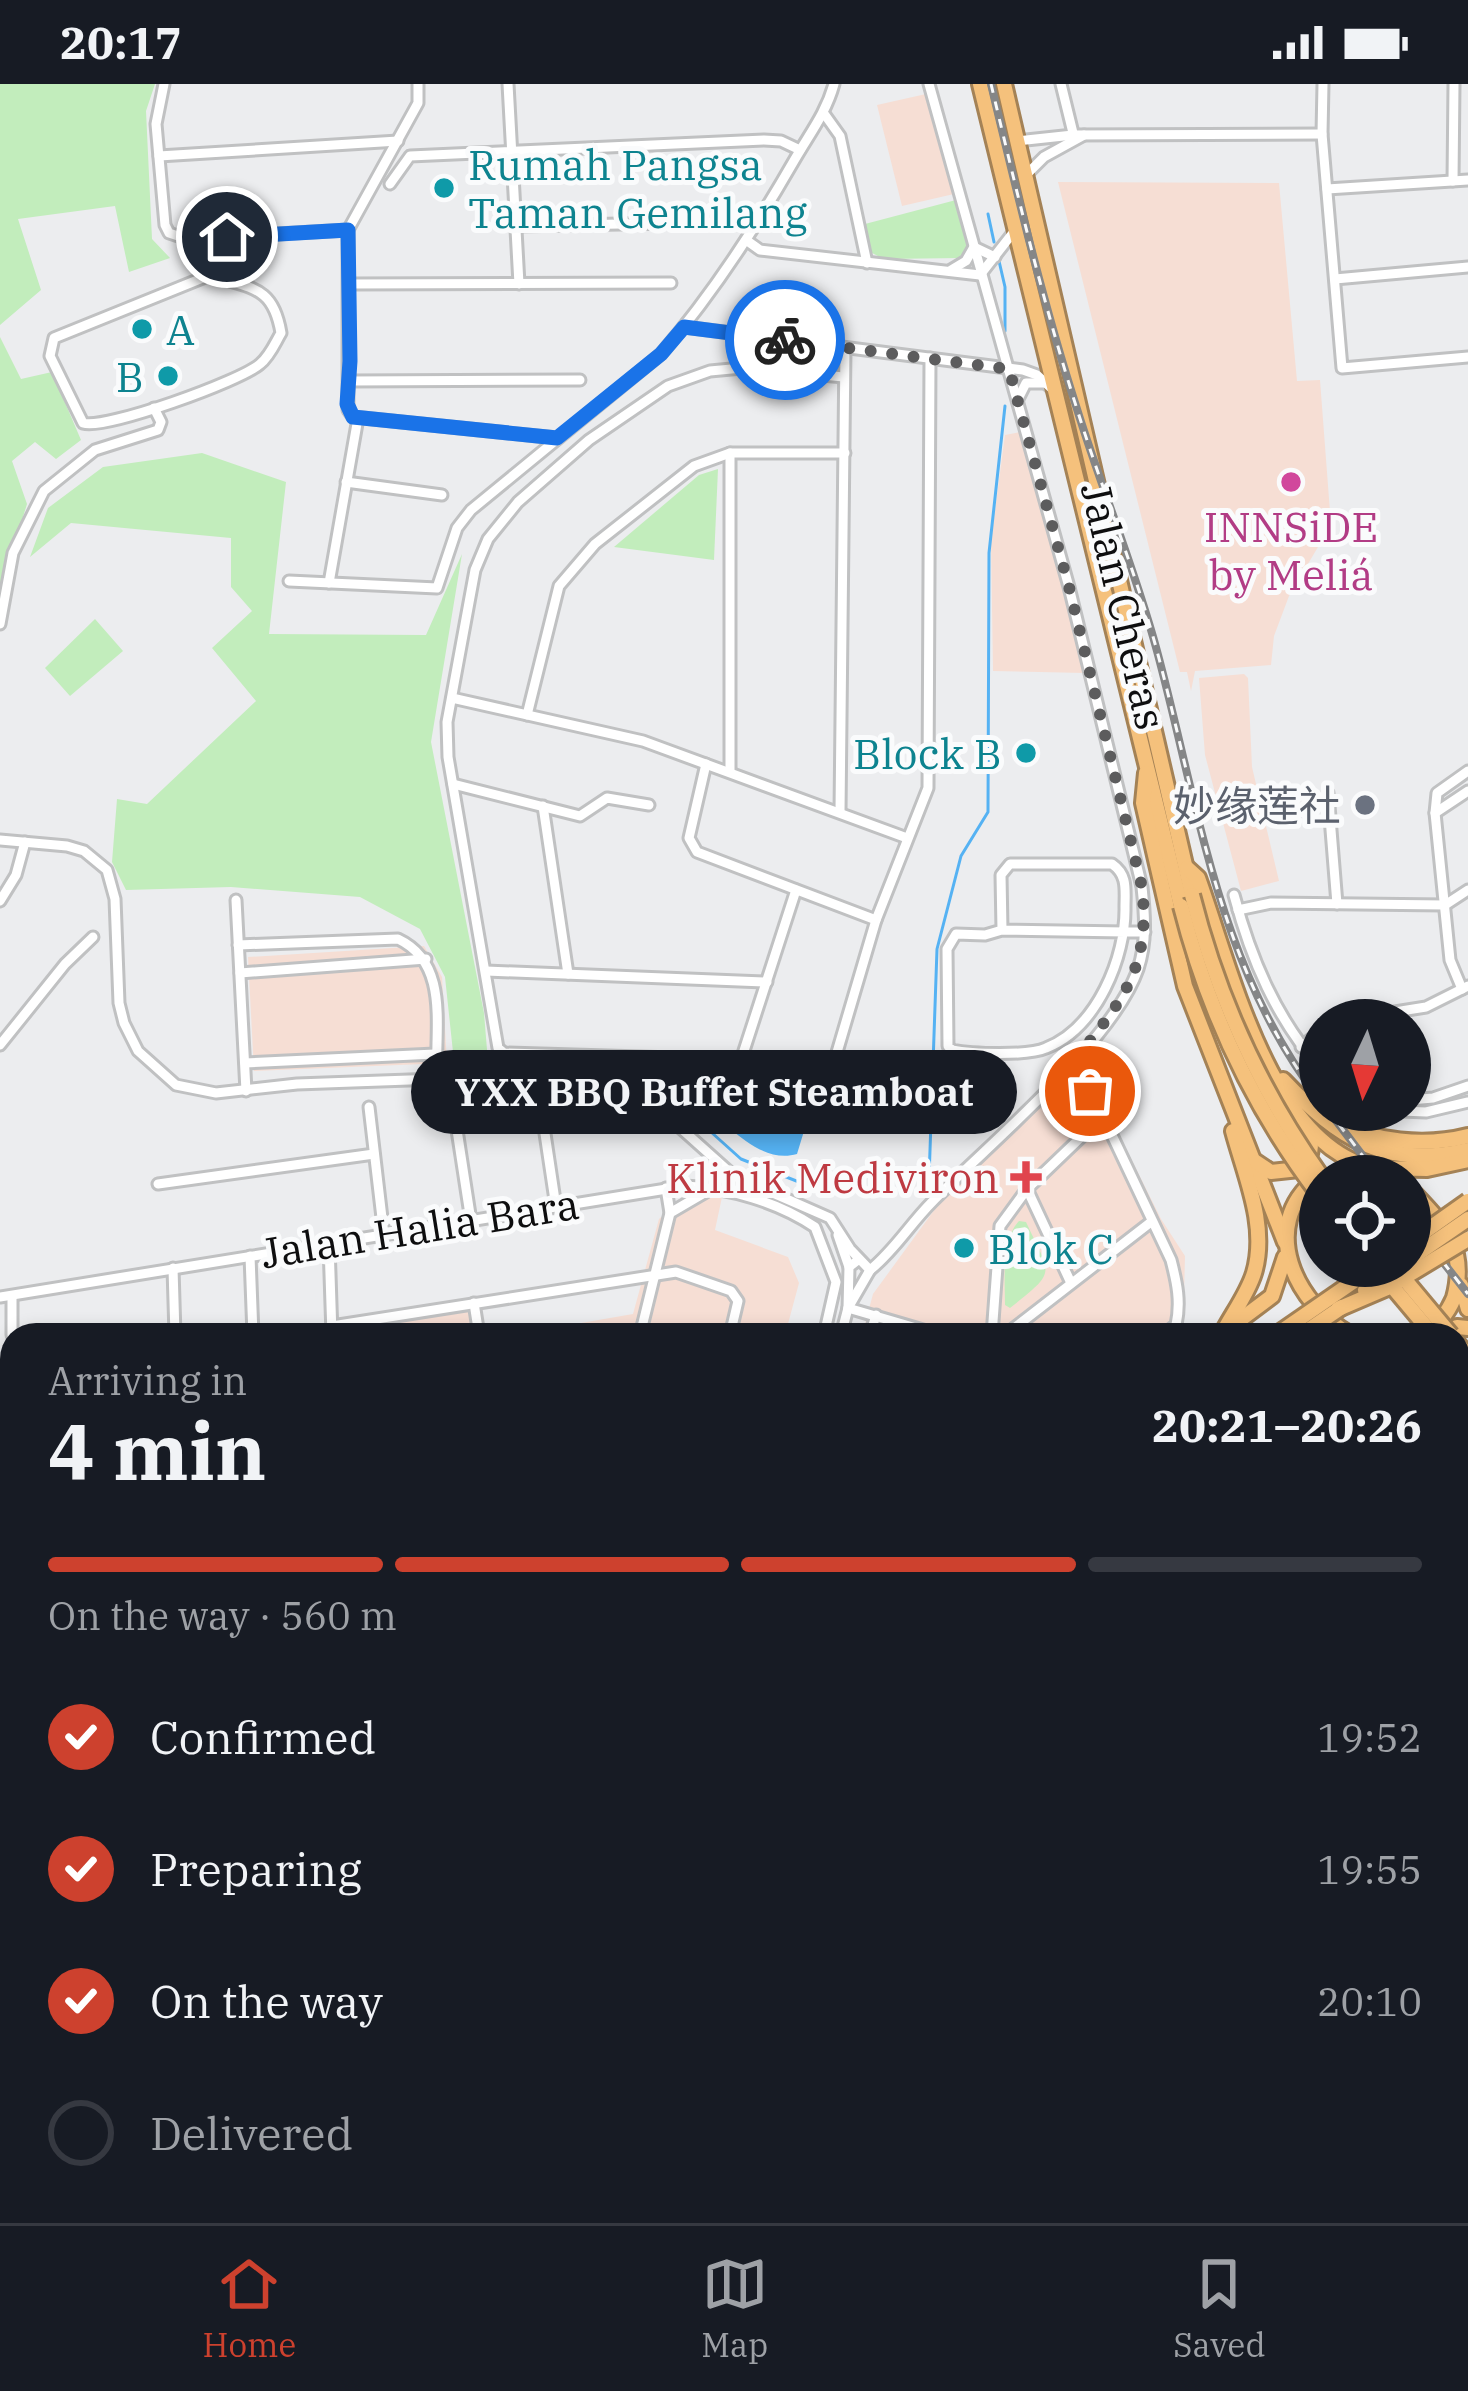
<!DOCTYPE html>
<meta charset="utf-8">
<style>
:root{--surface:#171b24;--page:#20242c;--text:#f1f3f6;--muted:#9ea1a6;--line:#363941;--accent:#cd412e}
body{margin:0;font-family:"IBM Plex Serif","Noto Sans SC",serif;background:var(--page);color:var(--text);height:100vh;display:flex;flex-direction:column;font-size:45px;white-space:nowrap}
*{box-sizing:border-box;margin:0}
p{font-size:39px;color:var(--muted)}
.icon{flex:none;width:66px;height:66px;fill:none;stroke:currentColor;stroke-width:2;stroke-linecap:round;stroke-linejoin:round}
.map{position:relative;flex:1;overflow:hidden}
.details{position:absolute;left:0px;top:1239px;width:1470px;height:900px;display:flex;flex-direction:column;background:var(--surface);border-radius:36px 36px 0 0;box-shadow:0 6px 18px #0003}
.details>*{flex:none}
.needle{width:78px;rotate:184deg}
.fabs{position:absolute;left:1299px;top:915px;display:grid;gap:24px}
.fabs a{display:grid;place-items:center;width:132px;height:132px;border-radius:50%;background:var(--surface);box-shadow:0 6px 18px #0003;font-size:60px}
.pin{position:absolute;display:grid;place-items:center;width:102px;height:102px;color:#fff;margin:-51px;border:6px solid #fff;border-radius:50%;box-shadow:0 3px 12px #0007}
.courier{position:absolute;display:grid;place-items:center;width:120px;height:120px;margin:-60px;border:9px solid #1a73e8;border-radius:50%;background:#fff;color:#222;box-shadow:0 3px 15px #0007}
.bubble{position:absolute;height:84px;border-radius:42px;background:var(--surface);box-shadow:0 6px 18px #0003;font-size:39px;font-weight:700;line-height:84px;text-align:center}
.overview em{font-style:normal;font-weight:700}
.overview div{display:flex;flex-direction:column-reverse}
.overview{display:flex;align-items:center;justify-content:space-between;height:204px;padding:0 48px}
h1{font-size:78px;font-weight:700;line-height:90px}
.bar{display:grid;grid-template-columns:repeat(4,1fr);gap:18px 12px;align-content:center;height:144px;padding:0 48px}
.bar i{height:15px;border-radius:9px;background:var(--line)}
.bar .current{background:var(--accent)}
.bar p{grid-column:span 4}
ol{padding:0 48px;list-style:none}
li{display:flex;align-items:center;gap:36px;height:132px}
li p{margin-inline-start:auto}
li .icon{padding:12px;border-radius:50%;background:var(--accent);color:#fff;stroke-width:4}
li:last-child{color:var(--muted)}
li i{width:66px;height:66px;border:6px solid var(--line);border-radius:50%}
.status{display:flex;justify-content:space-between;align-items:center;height:84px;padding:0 60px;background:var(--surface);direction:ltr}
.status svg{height:33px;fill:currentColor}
.menu{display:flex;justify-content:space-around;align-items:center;height:168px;border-top:3px solid var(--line);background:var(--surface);font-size:33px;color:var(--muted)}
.menu a{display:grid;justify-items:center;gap:6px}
.menu .current{color:var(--accent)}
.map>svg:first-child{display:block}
</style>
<div class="status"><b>20:17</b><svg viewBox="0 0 49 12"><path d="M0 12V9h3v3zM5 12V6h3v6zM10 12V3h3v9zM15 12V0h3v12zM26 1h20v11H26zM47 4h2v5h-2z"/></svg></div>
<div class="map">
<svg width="1468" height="2139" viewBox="0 0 1468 2139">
<rect width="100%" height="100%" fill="#ecedef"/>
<!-- commercial -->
<g fill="#f6ded4">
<path d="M926,10l28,100 -52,12 -25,-101z"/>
<path d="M1058,98l221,1 18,198 23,-1 11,145 -42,71 -15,40 -3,29 -76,6 -4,20 -4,-19h-7z"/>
<path d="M1020,348l65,241 -92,-2 -2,-130 14,-106z"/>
<path d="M1244,590l4,4 4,89 27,114 -38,10 -36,-136 -6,-77z"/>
<path d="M424,862l18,31 5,86 -193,8 -6,-114z"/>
<path d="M1081,974l80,161 24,37 -2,79h-321l11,-41 62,-85z"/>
<path d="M710,1111l12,2 -7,33 73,27 11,26 -14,52h-273l121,-21 26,-95 20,-18z"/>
<path d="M477,1223l5,28h-144v-7z"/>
<path d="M0,2090l12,8v29h46l14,9 -2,3h-70z"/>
</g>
<!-- green -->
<g fill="#c2edbc">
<path d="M0,0h155l-9,27 6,128 18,19 -41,14 -14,-66 -97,13 23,71 -41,35z"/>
<path d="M956,116l13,45 -7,13 -78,1 -14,-7 -5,-28z"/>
<path d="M0,253l21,42 31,-7 29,68 -25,19 -21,-17 -23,19 15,43 -27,87z"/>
<path d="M202,369l84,29 -17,152 157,1 36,-81 -31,188 53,271 5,61 -28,-5 -8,-17 -8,-75 -25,-48 -60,-32 -129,-10 -105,3 -14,-28 5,-63 30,5 109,-103 -44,-53 40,-37 -21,-24v-49l-160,-15 -41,34 18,-49 55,-41z"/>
<path d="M718,385l-4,91 -100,-13 85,-72z"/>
<path d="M95,535l28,32 -53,45 -25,-28z"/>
<path d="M1019,1137l7,1c25,54 32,48 -16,86l-5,-3c0,-25 -4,-65 14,-84z"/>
</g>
<!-- water -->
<path fill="#55b2f3" d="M704,999l106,4 5,8 -18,59c-38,11 -72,-32 -99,-55z"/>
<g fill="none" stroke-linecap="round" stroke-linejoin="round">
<!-- stream -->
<g stroke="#55b2f3" stroke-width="3">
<path d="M988,130l6,28"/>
<path d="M999,177l6,26v44"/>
<path d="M681,1021l60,54 68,27 39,7"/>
<path d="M924,1106l5,-11 8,-230 24,-93 27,-44 1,-259 16,-147"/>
</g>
<!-- river -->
<path stroke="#55b2f3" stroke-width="16" d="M541,2139l13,-12"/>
<defs>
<g id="minor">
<path d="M164,0l-8,40 9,101 4,8 18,6 161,-9"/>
<path d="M418,0v19l-70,127v180l5,7 204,21"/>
<path d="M508,0l11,200"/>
<path d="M1061,0l13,53"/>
<path d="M1323,0l-1,50 20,234 126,-11"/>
<path d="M825,31l15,21 27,127"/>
<path d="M1017,57l56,-6 249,-1"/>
<path d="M159,72l239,-15"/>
<path d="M1025,92l19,-19 40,-22"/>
<path d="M1453,97l1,-97"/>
<path d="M390,100l20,-28 354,-16 17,1 19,9"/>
<path d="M1327,105l141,-9"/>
<path d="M516,142l209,-4"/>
<path d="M746,156l14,10 220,25"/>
<path d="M951,186l15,-9 8,-14 21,10"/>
<path d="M210,191c41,14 63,10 71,58 -6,10 -11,23 -21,31 -19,17 -155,66 -177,59l-33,-67 4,-18z"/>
<path d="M980,191l36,-46"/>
<path d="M1335,195l133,-12"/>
<path d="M350,200l321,-1"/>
<path d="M684,243l339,43 14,5 14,13"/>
<path d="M844,293l-102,-9 -32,3 -42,15 -79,54 -71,62 -30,37 -13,31 -28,152 1,35 50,291 6,5 237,7 78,7 10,-1 6,-7 41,-139 52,-132 2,-430"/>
<path d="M349,297l231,-1"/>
<path d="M1018,315l8,-16h18"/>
<path d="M730,369v319"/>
<path d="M346,398l96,13"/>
<path d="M289,497l148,7 20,-60 14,-18 190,-156c51,-59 95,-127 134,-195 15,-26 31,-46 39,-75"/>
<path d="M329,499l29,-165"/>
<path d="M0,540l13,-71 31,-62 51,-41 63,-20 3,-8 -7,-14"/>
<path d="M452,614l191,43 264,97"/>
<path d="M527,631l32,-129 36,-42 99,-78 36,-13h115"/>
<path d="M706,680l-17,74 8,14 179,68"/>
<path d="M453,700l127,32 27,-18 42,7"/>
<path d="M1328,709l9,111"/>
<path d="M543,722l25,168"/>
<path d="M840,728l5,-464"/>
<path d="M1435,729l33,-22"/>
<path d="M0,756l67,6 17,5 23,19 8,29 4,104 5,20 14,28 38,34 40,8 81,-9 140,-5 201,11 96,86 96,42 20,31 20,21 -22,38"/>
<path d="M1234,811c17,64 42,123 86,173"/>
<path d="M236,816l10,191"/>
<path d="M0,817l16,-26 9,-33"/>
<path d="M1238,826l33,-7 174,2 23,-15"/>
<path d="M1002,846l-1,-55 9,-11h102c16,11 13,26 13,43 1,50 -28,121 -79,141 -17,8 -75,6 -94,2l-4,-4 -1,-97 9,-15 29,1 17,-5 123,2h20"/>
<path d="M238,861l160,-6c53,25 36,91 39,140"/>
<path d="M486,887l281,11"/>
<path d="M240,889l186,-14"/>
<path d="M1462,905l-12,-29 -15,-147 2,-20 31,-22"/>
<path d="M1345,936l81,-13 42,-21"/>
<path d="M0,961l65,-81 28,-27"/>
<path d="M1301,963l19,-15"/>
<path d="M1076,975l95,201c6,23 10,42 5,65l-13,10"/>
<path d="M741,976l55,-170"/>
<path d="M245,979l190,-9"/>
<path d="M538,1003l18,120"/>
<path d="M1410,1016l23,-2 35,-12"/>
<path d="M369,1023l15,128"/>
<path d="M1377,1026l49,2 42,-10"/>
<path d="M455,1033l16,104"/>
<path d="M158,1100l216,-30"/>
<path d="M1027,1105l44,94"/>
<path d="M670,1129l41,-24"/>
<path d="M838,1151l11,32"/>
<path d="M329,1160l3,91"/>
<path d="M250,1172l3,79"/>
<path d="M173,1184l2,67"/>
<path d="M870,1186c24,-19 40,-46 62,-68 56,-57 181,-160 206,-233 9,-27 7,-54 4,-82l-73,-300 -140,-503"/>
<path d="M12,1212v39"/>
<path d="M0,1213l685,-111c44,2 93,16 130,41l21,55 -12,53"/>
<path d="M474,1219l5,32"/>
<path d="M848,1224l92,27"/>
<path d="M332,1242l344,-54 55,19 7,10 -8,34"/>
<path d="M640,1251l30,-122 -4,-25"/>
<path d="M841,1251l7,-27 1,-41 9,-7"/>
<path d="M870,1251l6,-20"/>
<path d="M992,1251l8,-109 27,-37 75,-72"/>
<path d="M1005,1251l146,-113"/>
<path d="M1458,1381l10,9"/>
<path d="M1458,1416l10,10"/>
<path d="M1458,1548l10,8"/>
<path d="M1458,1676l10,-26"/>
<path d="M0,1707h12"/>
<path d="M0,1770l12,-40"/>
<path d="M0,1794h12"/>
<path d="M0,1933l12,2"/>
<path d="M1458,1999l10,1"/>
<path d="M0,2036l12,4"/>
<path d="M0,2086l12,8"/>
<path d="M64,2127l25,12"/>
<path d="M393,2127l20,9 5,-9"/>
<path d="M842,2127l43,12"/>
<path d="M1213,2127l65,12"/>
<path d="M168,2139l3,-12"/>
<path d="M743,2139l8,-12"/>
<path d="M958,2139l4,-12"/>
<path d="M1040,2139l4,-12"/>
<path d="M1309,2139l2,-12"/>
<path d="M1404,2139l1,-12"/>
</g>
<g id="highway">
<path d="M980,0l201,822"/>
<path d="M1004,0l188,811"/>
<path d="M1146,689l-3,30 42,183 100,256"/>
<path d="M1187,784l11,10c32,88 70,258 168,288"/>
<path d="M1283,996c56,59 101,89 185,70"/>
<path d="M1334,1037c40,21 91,26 134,15"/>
<path d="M1256,1078l15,10 28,-3c14,-12 15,-24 7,-39"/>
<path d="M1376,1084l51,1 41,-9"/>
<path d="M1316,1095c-58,47 -21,125 35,156"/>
<path d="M1410,1105c33,35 58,58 44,109 -7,17 -17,28 -32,37"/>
<path d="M1461,1201l7,24"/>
<path d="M1228,1245l44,-33 13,-39"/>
<path d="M1223,1248c10,-19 25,-39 31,-59 14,-47 -9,-97 -21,-142"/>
<path d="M1439,1251l18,-8 11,1"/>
<path d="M1458,1260l10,12"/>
<path d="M1458,1282l10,12"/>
<path d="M1458,1332l10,10"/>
<path d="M626,2139l19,-9"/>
<path d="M656,2139l11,-12"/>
</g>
</defs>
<!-- minor casing -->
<use href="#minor" stroke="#c0c1c2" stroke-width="15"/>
<!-- highway casing -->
<use href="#highway" stroke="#a48256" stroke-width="20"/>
<!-- minor -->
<use href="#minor" stroke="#fff" stroke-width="9"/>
<!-- highway -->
<use href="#highway" stroke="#f5c17c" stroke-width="14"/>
<defs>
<g id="rail">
<path d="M991,0c26,109 52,219 86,325 25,81 58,160 80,242 42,156 61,318 163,449"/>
<path d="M1328,1026l50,66"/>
<path d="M1410,1136l58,74"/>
</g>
</defs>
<!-- rail casing -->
<use href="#rail" stroke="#858687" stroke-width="8"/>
<!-- rail -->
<use href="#rail" stroke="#fafbfc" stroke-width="3" stroke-dasharray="9" stroke-linecap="butt"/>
<defs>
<g id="highway-bridge">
<path d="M1192,811c26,103 67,194 129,281"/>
<path d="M1181,822c27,106 72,202 139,290"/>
<path d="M1410,1158l58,-41"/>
<path d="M1410,1175l58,-40"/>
<path d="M1401,1191l50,60"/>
<path d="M1386,1195l47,56"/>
<path d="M1365,1206l35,-24"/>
<path d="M1338,1225l49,-21 81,-49"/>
<path d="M1276,1251l100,-69"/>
<path d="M1301,1251l41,-28"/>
</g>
</defs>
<!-- highway-bridge casing -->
<use href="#highway-bridge" stroke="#a48256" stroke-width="20" stroke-linecap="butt"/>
<!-- highway-bridge -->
<use href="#highway-bridge" stroke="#f5c17c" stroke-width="14"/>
</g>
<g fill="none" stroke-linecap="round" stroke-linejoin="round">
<!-- done -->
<path stroke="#5c5c5d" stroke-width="12" stroke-dasharray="0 21.6" d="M785,256l224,29 60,218 73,300c9,81 -19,112 -66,172l14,32"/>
<!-- route -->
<path stroke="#1a73e8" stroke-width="15" d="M227,153l121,-7 2,131 -3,43 6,13 204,21 104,-84 23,-27 101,13"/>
</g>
<!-- markers -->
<g fill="#0f9aa8" stroke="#fafbfc" stroke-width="4.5">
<circle cx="444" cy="104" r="12"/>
<circle cx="142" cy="245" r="12"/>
<circle cx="168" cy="292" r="12"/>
<circle cx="1026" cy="669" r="12"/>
<circle cx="964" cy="1164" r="12"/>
</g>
<circle fill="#d1479c" stroke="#fafbfc" stroke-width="4.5" cx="1291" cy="398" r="12"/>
<circle fill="#6b7280" stroke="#fafbfc" stroke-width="4.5" cx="1365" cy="721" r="12"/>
<path fill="#e0444e" stroke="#fafbfc" stroke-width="4.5" d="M1020 1075h12v12h12v12h-12v12h-12v-12h-12v-12h12z"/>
<g text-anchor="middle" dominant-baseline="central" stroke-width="10" stroke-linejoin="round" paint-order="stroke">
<!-- culture labels -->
<g font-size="42" fill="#0d838f" stroke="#fafbfc" text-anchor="start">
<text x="468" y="80">Rumah Pangsa<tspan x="468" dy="48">Taman Gemilang</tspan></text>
<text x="166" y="245">A</text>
<text x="144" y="292" text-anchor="end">B</text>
<text x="1002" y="669" text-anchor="end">Block B</text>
<text x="988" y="1164">Blok C</text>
</g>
<!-- hotel labels -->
<g font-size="42" fill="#b23c85" stroke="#fafbfc">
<text x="1291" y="442">INNSiDE<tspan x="1291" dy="48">by Meliá</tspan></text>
</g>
<!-- street labels -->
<g font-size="42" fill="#0e0e0f" stroke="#fafbfc">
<text transform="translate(1124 522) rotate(77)">Jalan Cheras</text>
<text transform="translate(420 1144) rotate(-9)">Jalan Halia Bara</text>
</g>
<!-- worship labels -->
<g font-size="42" fill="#5b616d" stroke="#fafbfc" text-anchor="end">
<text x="1341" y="721">妙缘莲社</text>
</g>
<!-- health labels -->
<g font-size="42" fill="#be3a42" stroke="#fafbfc" text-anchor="end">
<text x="999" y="1093">Klinik Mediviron</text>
</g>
</g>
</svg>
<div class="fabs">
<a><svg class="needle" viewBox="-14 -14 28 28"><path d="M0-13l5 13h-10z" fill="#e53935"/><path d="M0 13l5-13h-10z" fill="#9ea1a6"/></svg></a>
<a><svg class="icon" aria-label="locate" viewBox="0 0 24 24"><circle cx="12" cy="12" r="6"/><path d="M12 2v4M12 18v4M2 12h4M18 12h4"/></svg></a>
</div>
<div class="pin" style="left:1090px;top:1007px;background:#ea580c"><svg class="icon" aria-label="bag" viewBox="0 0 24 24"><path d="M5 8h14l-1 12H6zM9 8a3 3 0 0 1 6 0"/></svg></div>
<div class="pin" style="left:227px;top:153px;background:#1f2937"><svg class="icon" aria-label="home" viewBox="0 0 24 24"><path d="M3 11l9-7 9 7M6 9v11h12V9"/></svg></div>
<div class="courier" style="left:785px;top:256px"><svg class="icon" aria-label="bike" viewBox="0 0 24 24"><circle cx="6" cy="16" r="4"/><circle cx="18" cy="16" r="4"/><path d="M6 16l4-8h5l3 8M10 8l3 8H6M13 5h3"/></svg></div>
<div class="bubble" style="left:411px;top:966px;width:606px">YXX BBQ Buffet Steamboat</div>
<section class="details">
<div class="overview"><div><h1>4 min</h1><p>Arriving in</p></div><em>20:21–20:26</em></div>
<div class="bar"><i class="current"></i><i class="current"></i><i class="current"></i><i></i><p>On the way · 560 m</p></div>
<ol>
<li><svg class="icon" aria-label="check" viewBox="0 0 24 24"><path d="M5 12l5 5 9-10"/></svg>Confirmed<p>19:52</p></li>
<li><svg class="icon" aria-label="check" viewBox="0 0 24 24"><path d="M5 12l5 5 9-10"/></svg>Preparing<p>19:55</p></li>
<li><svg class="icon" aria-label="check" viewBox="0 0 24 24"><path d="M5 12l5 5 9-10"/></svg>On the way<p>20:10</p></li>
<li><i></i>Delivered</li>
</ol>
</section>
</div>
<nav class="menu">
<a class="current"><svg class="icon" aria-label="home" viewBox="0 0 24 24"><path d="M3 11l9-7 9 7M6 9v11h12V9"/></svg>Home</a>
<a><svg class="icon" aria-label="map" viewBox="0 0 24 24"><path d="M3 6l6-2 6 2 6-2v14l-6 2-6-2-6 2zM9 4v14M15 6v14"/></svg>Map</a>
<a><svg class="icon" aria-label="saved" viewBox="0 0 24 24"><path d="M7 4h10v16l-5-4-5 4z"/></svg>Saved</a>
</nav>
